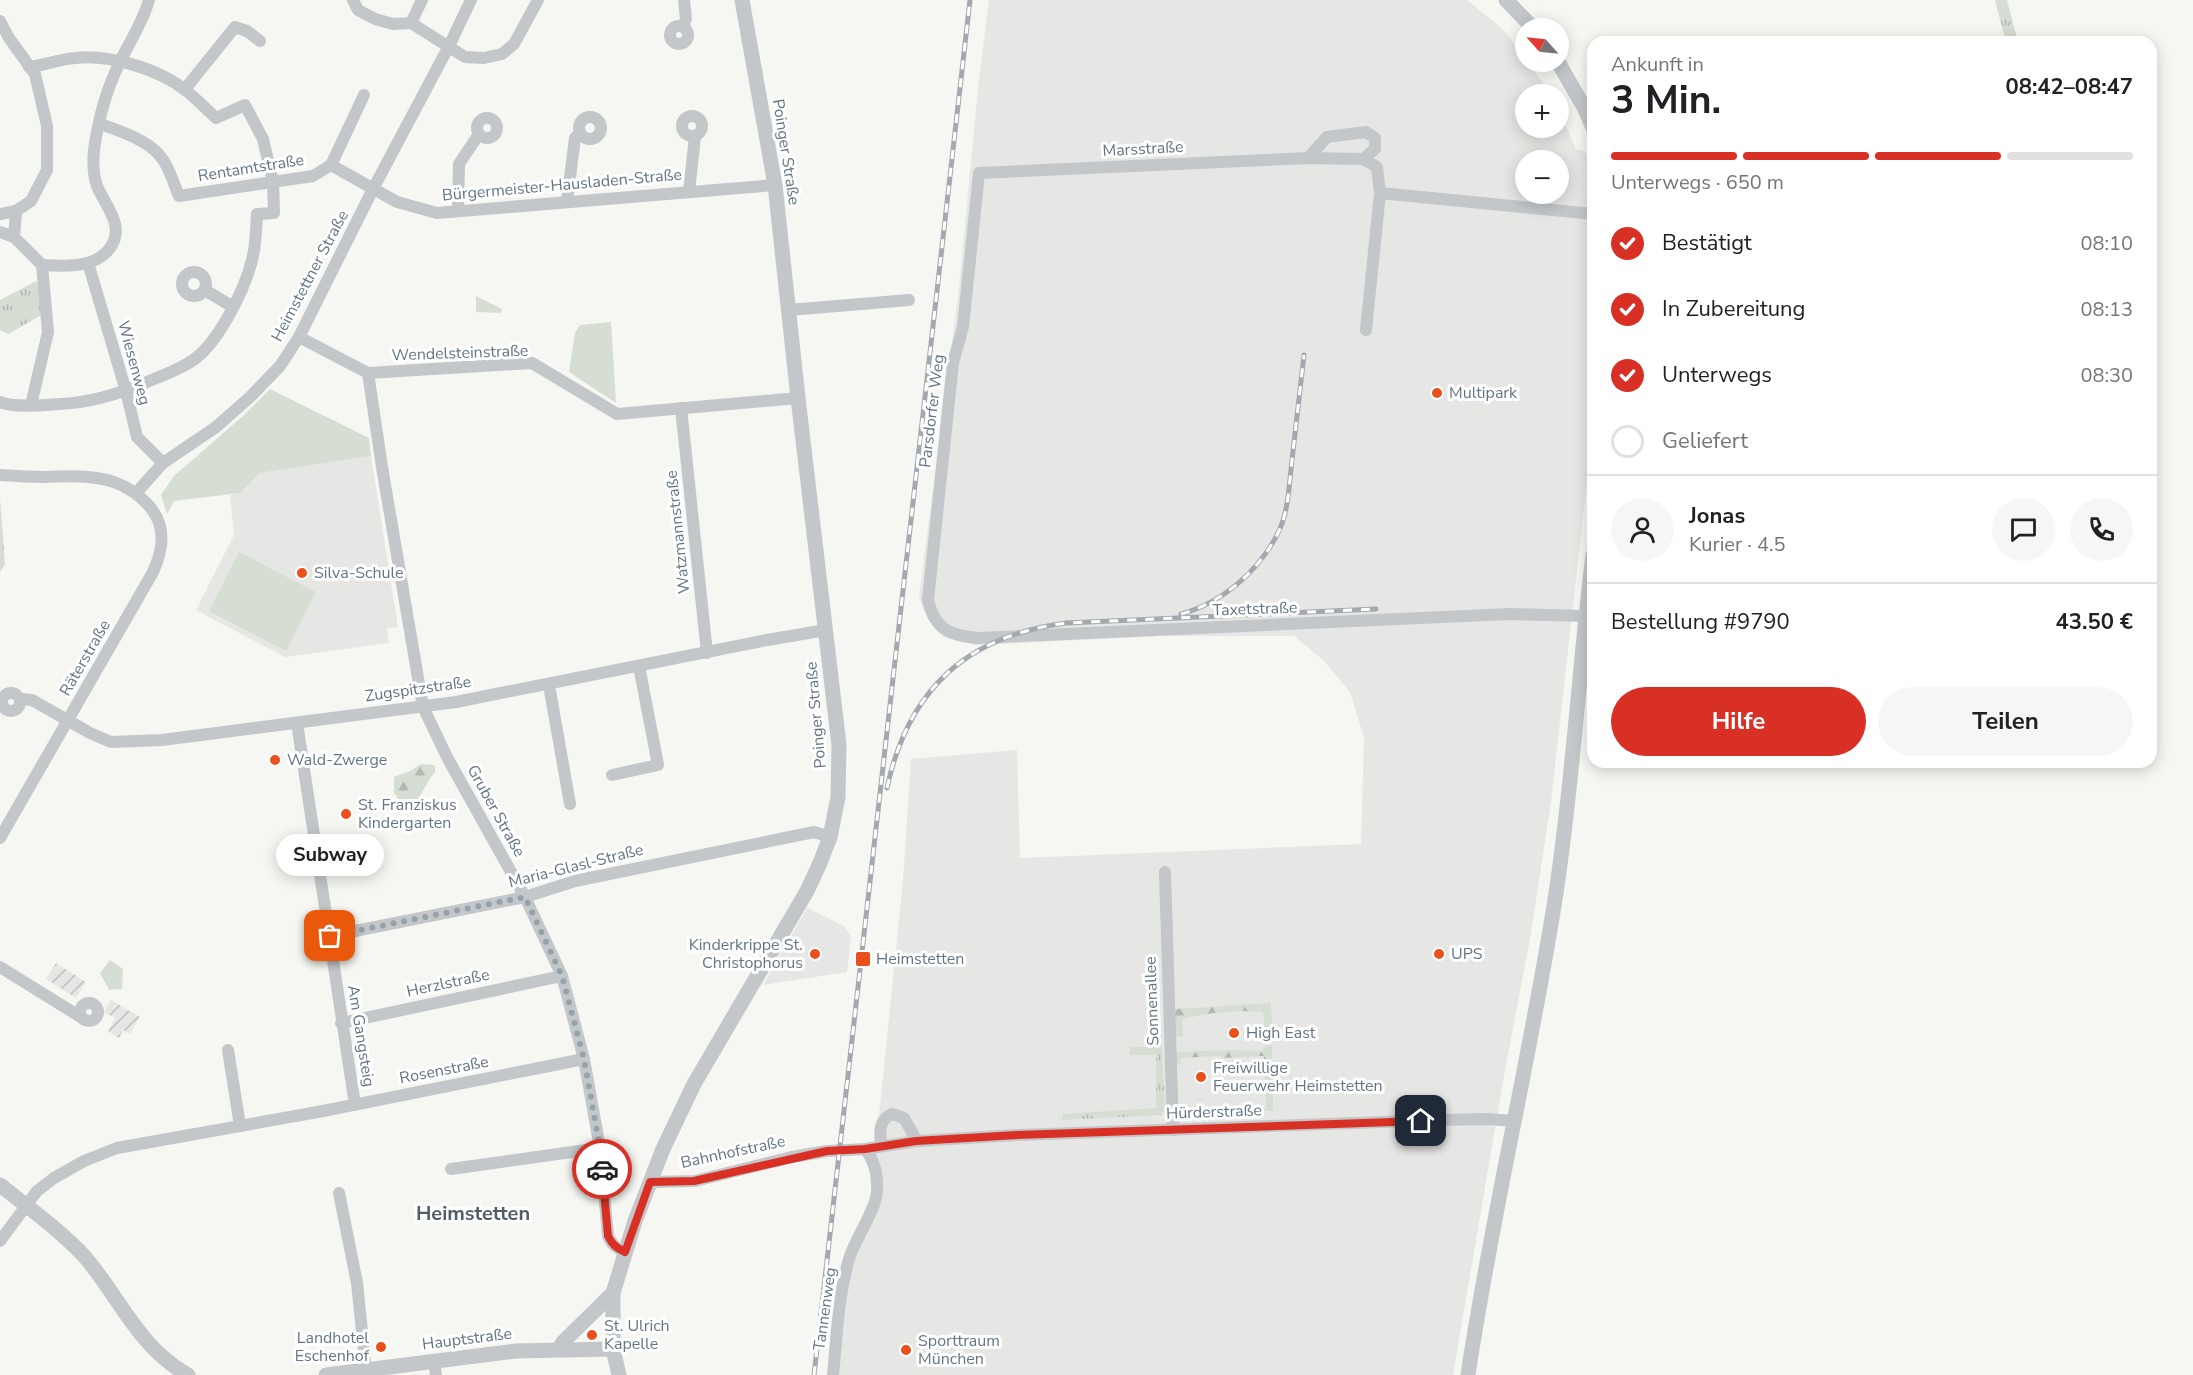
<!DOCTYPE html>
<html lang="de">
<meta charset="utf-8">
<style>
:root{--surface:#fff;--page:#f6f6f6;--text:#202124;--muted:#757577;--line:#e0e0e0;--accent:#d93025}
body{margin:0;font-family:"Nunito Sans",sans-serif;background:var(--page);color:var(--text);height:100vh;display:flex;flex-direction:column;font-size:22px;white-space:nowrap}
*{box-sizing:border-box;margin:0}
p{font-size:20px;color:var(--muted)}
.icon{flex:none;width:33px;height:33px;fill:none;stroke:currentColor;stroke-width:2;stroke-linecap:round;stroke-linejoin:round}
.map{position:relative;flex:1;overflow:hidden}
.panel{position:absolute;left:1587px;top:36px;width:570px;height:732px;display:flex;flex-direction:column;background:var(--surface);border-radius:18px;box-shadow:0 3px 15px #0003}
.panel>*{flex:none}
.needle{width:39px;rotate:297deg}
.tools{position:absolute;left:1515px;top:18px;display:grid;gap:12px}
.tools a{display:grid;place-items:center;width:54px;height:54px;border-radius:50%;background:var(--surface);box-shadow:0 3px 15px #0003;font-size:30px}
.pin{position:absolute;display:grid;place-items:center;width:51px;height:51px;color:#fff;margin:-26px;border-radius:12px;box-shadow:0 3px 9px #0006}
.courier{position:absolute;display:grid;place-items:center;width:60px;height:60px;margin:-30px;border:4px solid #d93025;border-radius:50%;background:#fff;color:#222;box-shadow:0 2px 8px #0007}
.bubble{position:absolute;height:42px;border-radius:21px;background:var(--surface);box-shadow:0 3px 15px #0003;font-size:20px;font-weight:700;line-height:42px;text-align:center}
.overview em{font-style:normal;font-weight:700}
.overview div{display:flex;flex-direction:column-reverse}
.overview{display:flex;align-items:center;justify-content:space-between;height:102px;padding:0 24px}
h1{font-size:39px;font-weight:700;line-height:45px}
.bar{display:grid;grid-template-columns:repeat(4,1fr);gap:9px 6px;align-content:center;height:72px;padding:0 24px}
.bar i{height:8px;border-radius:4px;background:var(--line)}
.bar .current{background:var(--accent)}
.bar p{grid-column:span 4}
.line{display:flex;align-items:center;gap:15px;padding:0 24px;border-top:2px solid var(--line)}
.line div{flex:1}
.round{display:grid;place-items:center;flex:none;width:63px;height:63px;border-radius:32px;background:var(--page)}
ol{padding:0 24px;list-style:none}
li{display:flex;align-items:center;gap:18px;height:66px}
li p{margin-inline-start:auto}
li .icon{padding:6px;border-radius:50%;background:var(--accent);color:#fff;stroke-width:4}
li:last-child{color:var(--muted)}
li i{width:33px;height:33px;border:3px solid var(--line);border-radius:50%}
.button{display:flex;gap:12px;margin-top:auto;padding:12px 24px}
.button a{flex:1;height:69px;border-radius:36px;background:var(--accent);color:#fff;font-size:24px;font-weight:700;line-height:69px;text-align:center}
.button a+a{background:var(--page);color:var(--text)}
.map>svg:first-child{display:block}
</style>
<div class="map">
<svg width="2193" height="1375" viewBox="0 0 2193 1375">
<defs>
<pattern id="industrial-furrows" width="10" height="10" patternUnits="userSpaceOnUse" patternTransform="scale(1.5)"><rect width="10" height="10" fill="#e6e7e5"/><path d="M-1 1l2-2M0 10L10 0M9 11l2-2" fill="none" stroke="#bec0bf"/></pattern>
<pattern id="grass-tufts" width="24" height="20" patternUnits="userSpaceOnUse" patternTransform="scale(1.5)"><rect width="24" height="20" fill="#d6ddd3"/><path d="M3 7l-1-3M5 7V3M7 7l1-3M15 17l-1-3M17 17v-4M19 17l1-3" fill="none" stroke="#b1b8b1"/></pattern>
<pattern id="forest-firs" width="22" height="20" patternUnits="userSpaceOnUse" patternTransform="scale(1.5)"><rect width="22" height="20" fill="#d6ddd3"/><path d="M5 1l3.5 6h-7zM16 11l3.5 6h-7z" fill="#b1b8b1"/></pattern>
</defs>
<rect width="100%" height="100%" fill="#f6f6f2"/>
<!-- built -->
<g fill="#e6e7e5" fill-rule="evenodd">
<path d="M989,0h478l37,30 47,64h-25v34h32l1,-17 17,38 9,2 8,28v250l-42,373 -21,137 -26,137 -51,299h-616l9,-89 7,-28 28,-59 -6,-44 28,-275 8,-121 106,-9 3,108 341,-14 3,-106 -14,-46 -26,-31 -30,-25h-131l-187,9 -32,-8 -17,-19 -8,-21 40,-309 19,-200zM1526,160h32v34h-32z"/>
<path d="M371,456l27,171 -11,1 2,15 -104,14 -89,-47 38,-75 -4,-40 10,-2 20,-20z"/>
<path d="M807,908l37,18 7,10 -4,36 -84,13z"/>
</g>
<!-- industrial -->
<g fill="url(#industrial-furrows)">
<path d="M56,963l30,19 -10,16 -30,-19z"/>
<path d="M111,1000l29,17 -10,17 -7,-4 -4,8 -11,-7 7,-13 -11,-6z"/>
</g>
<!-- grass -->
<g fill="url(#grass-tufts)">
<path d="M1995,0h12l11,42h-12z"/>
<path d="M36,281l6,12 3,20 -37,21 -8,-4v-30z"/>
<path d="M0,498l5,66 -5,8z"/>
<path d="M1161,1034l4,74 -3,7 -100,5 1,-6 93,-6v-53h-26v-8h23l1,-12z"/>
</g>
<!-- forest -->
<g fill="url(#forest-firs)">
<path d="M421,764l14,1v7c-11,12 -12,25 -24,35h-8l-9,-15v-15l16,-6z"/>
<path d="M1271,1003l2,35h-7l-3,-26 -23,-1 -27,2 -31,6 1,18 -8,-1v-27z"/>
<path d="M1266,1045l6,1 1,65h-15v-2l8,-1 -2,-52 -42,2 -2,-2 -39,2 -1,6h-4v-12l53,-2 33,1z"/>
</g>
<!-- park -->
<g fill="#d6ddd3">
<path d="M476,296l26,13 -1,4 -25,-1z"/>
<path d="M611,322l5,81 -47,-31 6,-39 5,-8z"/>
<path d="M270,389l99,49 2,18 -111,17 -20,20 -66,8 -7,13 -6,-19 13,-19 69,-60z"/>
<path d="M239,552l77,40 -30,59 -77,-40z"/>
<path d="M110,960l13,9 -1,20 -13,1 -9,-17z"/>
</g>
<g fill="none" stroke-linecap="round" stroke-linejoin="round">
<!-- minor -->
<g stroke="#c3c7ca" stroke-width="12">
<path d="M353,0l5,10 17,9 18,5 18,-1 54,34 19,1 18,-4 12,-10 24,-44"/>
<path d="M0,21l9,17 26,36 12,52v44l-16,31 -15,10 -16,3"/>
<path d="M411,23l11,-23"/>
<circle cx="679" cy="35" r="9"/>
<path d="M683,27l3,-8 -2,-19"/>
<path d="M185,89l50,-62 12,4 13,10"/>
<circle cx="692" cy="126" r="10"/>
<circle cx="590" cy="128" r="11"/>
<circle cx="487" cy="128" r="10"/>
<path d="M100,124c20,7 48,16 61,33 9,11 12,26 18,39l134,-20 18,-11"/>
<path d="M1308,158l19,-21 39,-5 9,6v11l-12,10"/>
<path d="M331,165l66,37 40,11 338,-28"/>
<path d="M331,165l33,-70"/>
<path d="M689,192l6,-56"/>
<path d="M1380,193l213,21"/>
<path d="M567,201l8,-63 5,-5"/>
<path d="M458,211l1,-47 20,-30"/>
<path d="M0,232l14,5 28,28 6,67 -17,73"/>
<path d="M14,237l2,-26"/>
<path d="M88,263l38,128 11,46 26,26"/>
<path d="M42,265c22,1 53,4 68,-17 16,-22 -5,-42 -13,-62 -4,-11 -4,-25 -3,-36 4,-29 13,-62 26,-88 10,-21 23,-40 29,-62"/>
<circle cx="194" cy="284" r="12"/>
<path d="M205,290l28,17"/>
<path d="M789,310l120,-10"/>
<path d="M1366,330l14,-137 -3,-26 -14,-8 -55,-1 -329,15 -16,154 -10,36 -25,237c7,29 20,35 49,38l533,-24 75,2"/>
<path d="M299,337l69,36 164,-10 85,51 181,-16"/>
<path d="M368,373l14,94 41,240 25,52 77,138 37,79 22,83 16,89 8,88c4,9 8,12 17,16"/>
<path d="M0,402c14,6 43,3 59,2 30,-1 60,-10 88,-22 16,-7 35,-13 49,-24 24,-19 49,-69 56,-98 4,-14 4,-31 5,-46l17,-1 -1,-31 -10,-43 -18,-34 -29,13c-10,-9 -20,-20 -31,-28 -26,-21 -76,-36 -110,-32 -15,1 -30,7 -46,9"/>
<path d="M681,408l26,245"/>
<path d="M0,475c14,1 28,2 42,2 41,-1 78,-5 108,30 17,20 13,43 3,65l-153,266"/>
<path d="M136,493l27,-30 53,-36 34,-30 30,-31 19,-29 74,-148 76,-143 22,-46"/>
<path d="M549,685l21,119"/>
<circle cx="11" cy="702" r="9"/>
<path d="M21,699l11,1 58,33 21,9 51,-2 294,-38 311,-62 59,-10"/>
<path d="M297,723l58,382"/>
<path d="M612,775l46,-10 -19,-99"/>
<path d="M1165,872l8,258"/>
<path d="M330,936l195,-39 50,-16 239,-49 16,5"/>
<path d="M0,967l84,52"/>
<circle cx="89" cy="1012" r="9"/>
<path d="M341,1023l221,-47"/>
<path d="M228,1050l12,76"/>
<path d="M881,1146c-1,-13 -3,-26 11,-32l12,4 13,23"/>
<path d="M451,1169l149,-21"/>
<path d="M650,1182l45,-1 97,-24 35,-6 38,-2 52,-8 100,-6 422,-15 49,-1 25,2"/>
<path d="M339,1193l18,90 9,87"/>
<path d="M0,1241l37,-50 17,-13 30,-17 33,-13 206,-37 261,-52"/>
<path d="M434,1361l2,14"/>
<path d="M833,1375c4,-39 5,-81 17,-119 6,-18 26,-47 27,-64 1,-16 -2,-31 -12,-43"/>
</g>
<!-- tertiary -->
<g stroke="#c3c7ca" stroke-width="15">
<path d="M1506,0l27,28"/>
<path d="M1558,62l27,47 8,19"/>
<path d="M0,1185c29,23 60,45 85,72 35,41 54,91 103,118"/>
<path d="M559,1349l4,-7 50,-49"/>
<path d="M326,1375l190,-24 97,-2"/>
<path d="M619,1375l-6,-26v-56l22,-72 28,-72 31,-65 113,-193 13,-28 10,-26 8,-40 1,-52 -41,-347 -23,-213 -33,-185"/>
<path d="M1468,1375c24,-162 63,-320 88,-482 17,-112 23,-225 37,-338"/>
</g>
<defs>
<g id="rail">
<path d="M1181,614c41,-11 78,-43 97,-81 11,-22 11,-49 14,-73 4,-35 8,-70 12,-105"/>
<path d="M887,788c21,-98 79,-152 179,-165l310,-14"/>
<path d="M814,1375l156,-1375"/>
</g>
</defs>
<!-- rail casing -->
<use href="#rail" stroke="#a3a9af" stroke-width="5"/>
<!-- rail -->
<use href="#rail" stroke="#fff" stroke-width="3" stroke-dasharray="9" stroke-linecap="butt"/>
</g>
<g fill="none" stroke-linecap="round" stroke-linejoin="round">
<!-- done -->
<path stroke="#96a2aa" stroke-width="6" stroke-dasharray="0 10.8" d="M330,936l195,-39 37,79 22,83 16,89 2,21"/>
<!-- route -->
<path stroke="#d93025" stroke-width="8" d="M602,1169l6,67c4,8 8,12 17,16l25,-70 44,-1 133,-30 38,-2 51,-8 101,-6 404,-14"/>
</g>
<!-- markers -->
<g fill="#eb501c" stroke="#fff" stroke-width="2">
<circle cx="1437" cy="393" r="6"/>
<circle cx="302" cy="573" r="6"/>
<circle cx="275" cy="760" r="6"/>
<circle cx="346" cy="814" r="6"/>
<circle cx="815" cy="954" r="6"/>
<circle cx="1439" cy="954" r="6"/>
<rect x="855" y="951" width="16" height="16" rx="3"/>
<circle cx="1234" cy="1033" r="6"/>
<circle cx="1201" cy="1077" r="6"/>
<circle cx="592" cy="1335" r="6"/>
<circle cx="381" cy="1347" r="6"/>
<circle cx="906" cy="1350" r="6"/>
</g>
<g text-anchor="middle" dominant-baseline="central" stroke-width="6" stroke-linejoin="round" paint-order="stroke">
<!-- street labels -->
<g font-size="16" fill="#637584" stroke="#fff">
<text transform="translate(1143 149) rotate(-3)">Marsstraße</text>
<text transform="translate(786 152) rotate(81)">Poinger Straße</text>
<text transform="translate(251 168) rotate(-9)">Rentamtstraße</text>
<text transform="translate(562 185) rotate(-5)">Bürgermeister-Hausladen-Straße</text>
<text transform="translate(310 276) rotate(-62)">Heimstettner Straße</text>
<text transform="translate(460 353) rotate(-2)">Wendelsteinstraße</text>
<text transform="translate(134 363) rotate(75)">Wiesenweg</text>
<text transform="translate(932 411) rotate(-83)">Parsdorfer Weg</text>
<text transform="translate(678 532) rotate(-96)">Watzmannstraße</text>
<text transform="translate(1255 609) rotate(-2)">Taxetstraße</text>
<text transform="translate(85 658) rotate(-60)">Räterstraße</text>
<text transform="translate(418 689) rotate(-8)">Zugspitzstraße</text>
<text transform="translate(816 715) rotate(-95)">Poinger Straße</text>
<text transform="translate(496 811) rotate(61)">Gruber Straße</text>
<text transform="translate(576 866) rotate(-14)">Maria-Glasl-Straße</text>
<text transform="translate(448 983) rotate(-12)">Herzlstraße</text>
<text transform="translate(1152 1001) rotate(-92)">Sonnenallee</text>
<text transform="translate(361 1036) rotate(81)">Am Gangsteig</text>
<text transform="translate(444 1070) rotate(-11)">Rosenstraße</text>
<text transform="translate(1214 1112) rotate(-2)">Hürderstraße</text>
<text transform="translate(733 1152) rotate(-12)">Bahnhofstraße</text>
<text transform="translate(825 1309) rotate(-82)">Tannenweg</text>
<text transform="translate(467 1339) rotate(-7)">Hauptstraße</text>
</g>
<!-- poi labels -->
<g font-size="16" fill="#637584" stroke="#fff" text-anchor="start">
<text x="1449" y="393">Multipark</text>
<text x="314" y="573">Silva-Schule</text>
<text x="287" y="760">Wald-Zwerge</text>
<text x="358" y="805">St. Franziskus<tspan x="358" dy="18">Kindergarten</tspan></text>
<text x="803" y="945" text-anchor="end">Kinderkrippe St.<tspan x="803" dy="18">Christophorus</tspan></text>
<text x="1451" y="954">UPS</text>
<text x="876" y="959">Heimstetten</text>
<text x="1246" y="1033">High East</text>
<text x="1213" y="1068">Freiwillige<tspan x="1213" dy="18">Feuerwehr Heimstetten</tspan></text>
<text x="604" y="1326">St. Ulrich<tspan x="604" dy="18">Kapelle</tspan></text>
<text x="369" y="1338" text-anchor="end">Landhotel<tspan x="369" dy="18">Eschenhof</tspan></text>
<text x="918" y="1341">Sporttraum<tspan x="918" dy="18">München</tspan></text>
</g>
<!-- quarter labels -->
<g font-size="20" font-weight="bold" fill="#515e69" stroke="#fff">
<text x="473" y="1213">Heimstetten</text>
</g>
</g>
</svg>
<div class="tools">
<a><svg class="needle" viewBox="-14 -14 28 28"><path d="M0-13l5 13h-10z" fill="#e53935"/><path d="M0 13l5-13h-10z" fill="#757577"/></svg></a>
<a>+</a>
<a>−</a>
</div>
<div class="pin" style="left:330px;top:936px;background:#ea580c"><svg class="icon" aria-label="bag" viewBox="0 0 24 24"><path d="M5 8h14l-1 12H6zM9 8a3 3 0 0 1 6 0"/></svg></div>
<div class="pin" style="left:1421px;top:1121px;background:#1f2937"><svg class="icon" aria-label="home" viewBox="0 0 24 24"><path d="M3 11l9-7 9 7M6 9v11h12V9"/></svg></div>
<div class="courier" style="left:602px;top:1169px"><svg class="icon" aria-label="car" viewBox="0 0 24 24"><path d="M5 17H2v-5l4-1 3-4h7l3 4 3 1v5h-3M9 17h6M6 11h13"/><circle cx="7" cy="17" r="2"/><circle cx="17" cy="17" r="2"/></svg></div>
<div class="bubble" style="left:276px;top:834px;width:108px">Subway</div>
<section class="panel">
<div class="overview"><div><h1>3 Min.</h1><p>Ankunft in</p></div><em>08:42–08:47</em></div>
<div class="bar"><i class="current"></i><i class="current"></i><i class="current"></i><i></i><p>Unterwegs · 650 m</p></div>
<ol>
<li><svg class="icon" aria-label="check" viewBox="0 0 24 24"><path d="M5 12l5 5 9-10"/></svg>Bestätigt<p>08:10</p></li>
<li><svg class="icon" aria-label="check" viewBox="0 0 24 24"><path d="M5 12l5 5 9-10"/></svg>In Zubereitung<p>08:13</p></li>
<li><svg class="icon" aria-label="check" viewBox="0 0 24 24"><path d="M5 12l5 5 9-10"/></svg>Unterwegs<p>08:30</p></li>
<li><i></i>Geliefert</li>
</ol>
<div class="line" style="height:108px"><a class="round"><svg class="icon" aria-label="person" viewBox="0 0 24 24"><circle cx="12" cy="8" r="4"/><path d="M4 21q1-7 8-7t8 7"/></svg></a><div><b>Jonas</b><p>Kurier · 4.5</p></div><a class="round"><svg class="icon" aria-label="chat" viewBox="0 0 24 24"><path d="M4 5h16v11H9l-5 4z"/></svg></a><a class="round"><svg class="icon" aria-label="phone" viewBox="0 0 24 24"><path d="M5 4h4l2 5-3 2q2 4 5 5l2-3 5 2v4C11 20 4 13 5 4z"/></svg></a></div>
<div class="line" style="height:78px"><div>Bestellung #9790</div><b>43.50 €</b></div>
<div class="button"><a>Hilfe</a><a>Teilen</a></div>
</section>
</div>
